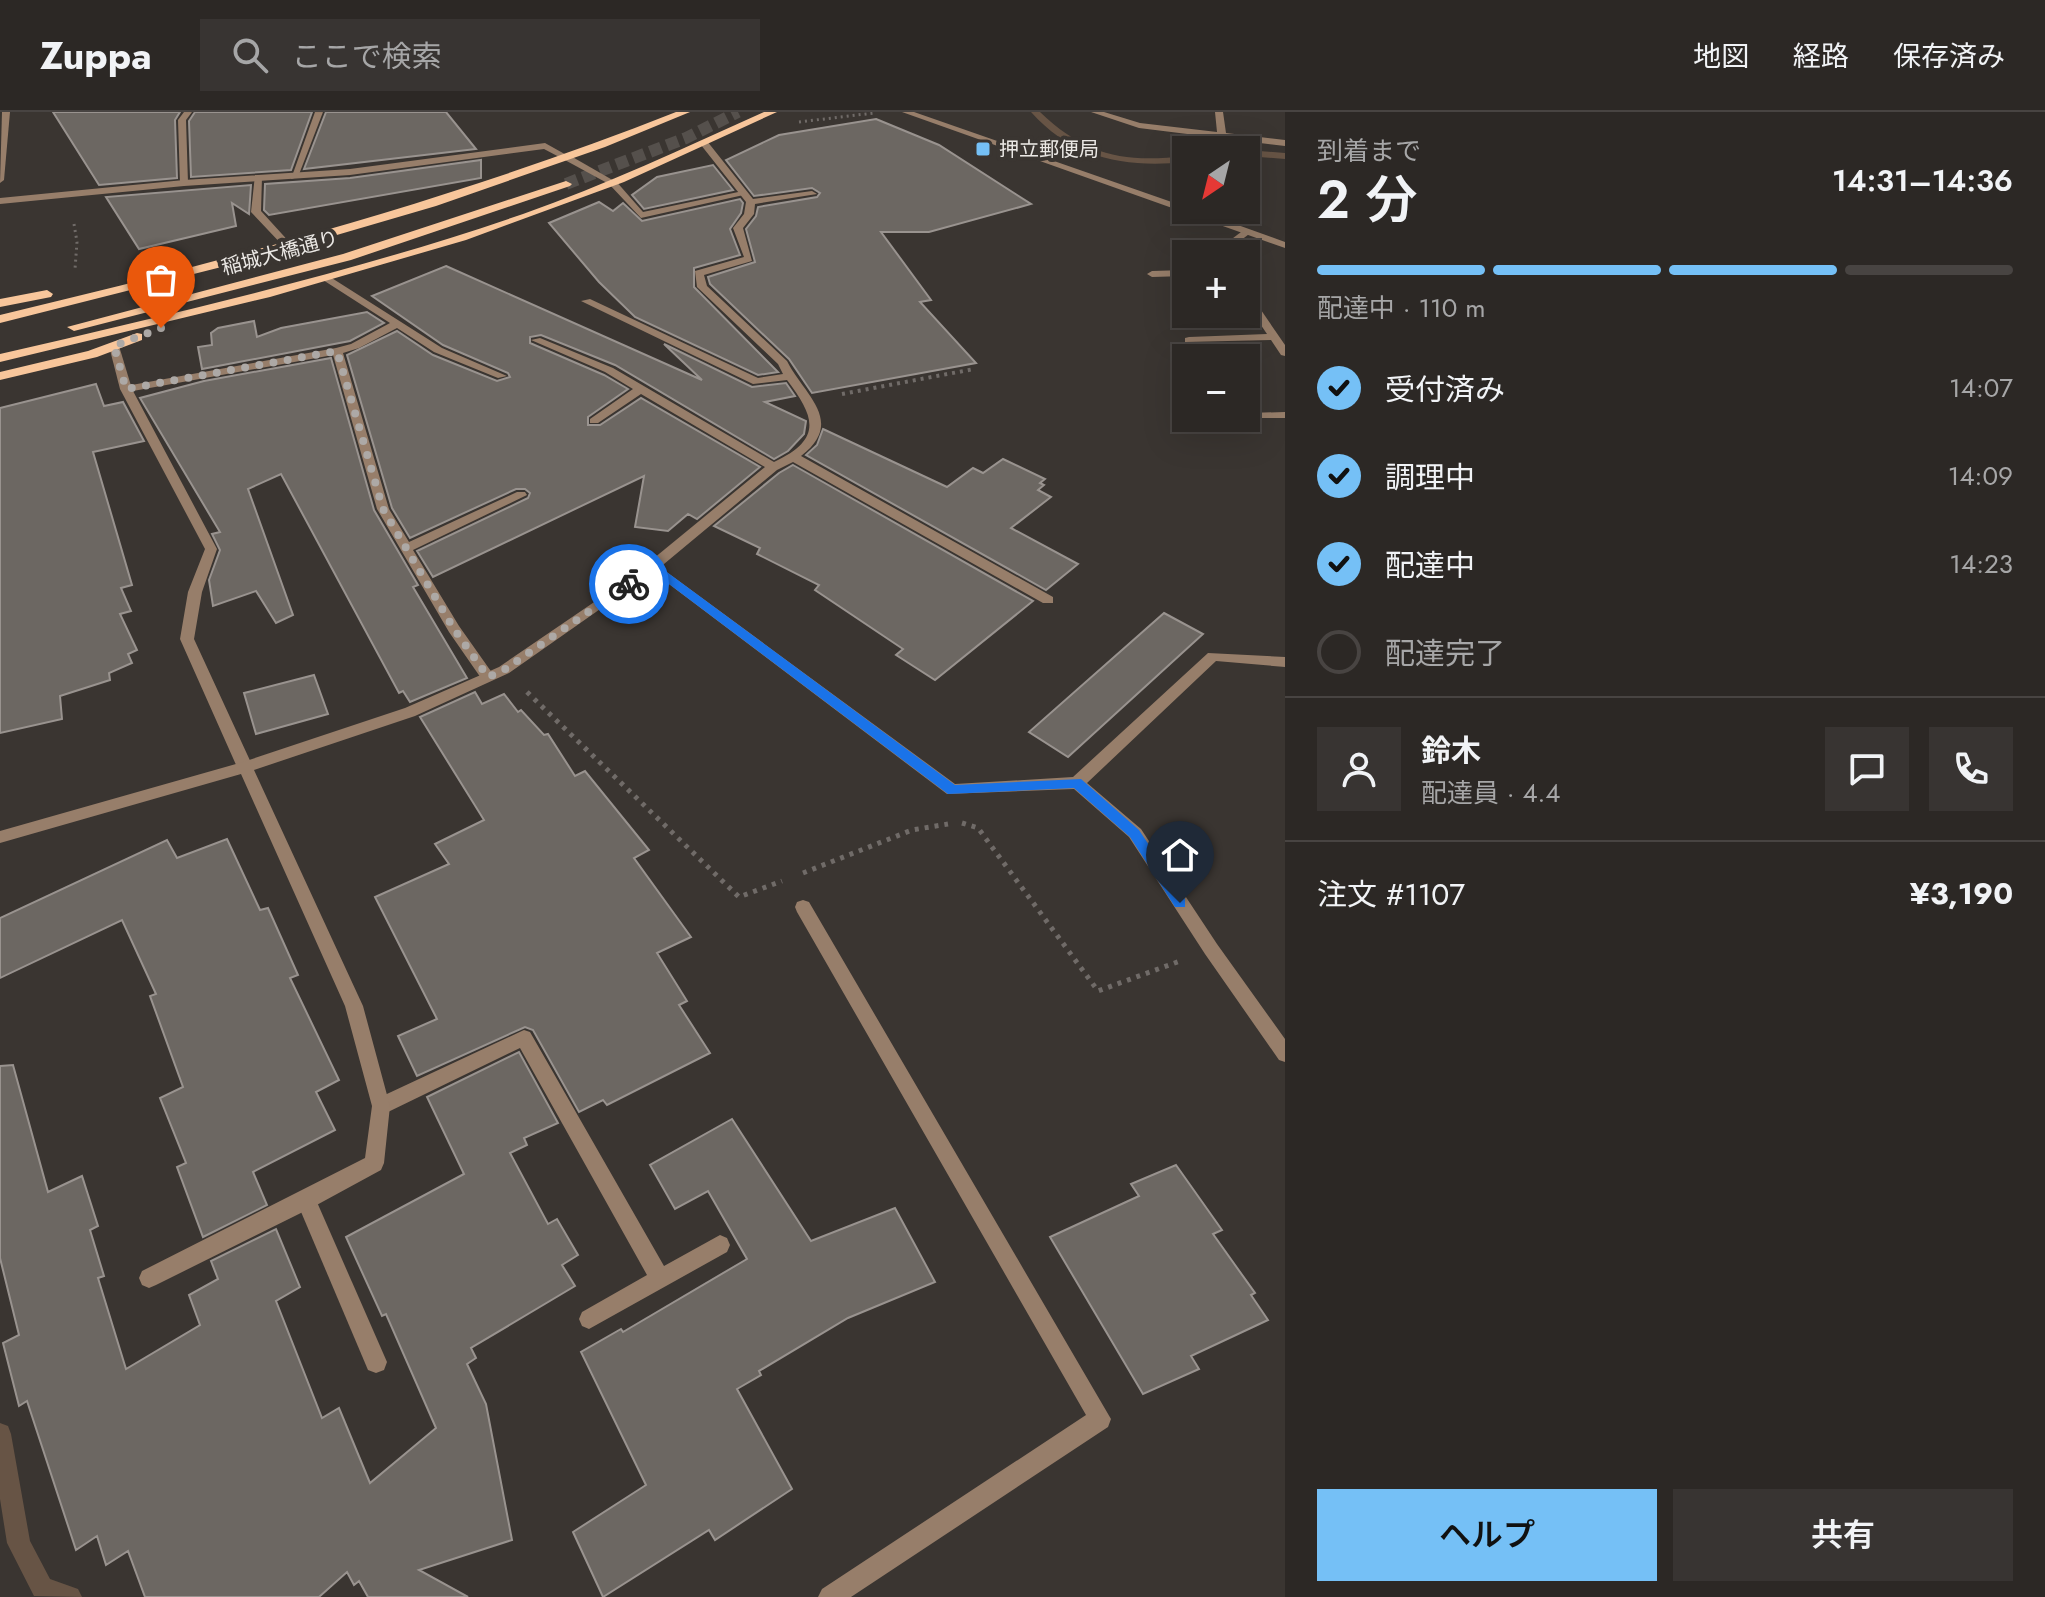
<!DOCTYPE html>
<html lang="ja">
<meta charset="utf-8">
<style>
:root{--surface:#2c2825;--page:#383432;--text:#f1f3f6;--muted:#a6a6a7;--line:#484442;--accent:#75c0f6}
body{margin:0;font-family:Jost,"Noto Sans JP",sans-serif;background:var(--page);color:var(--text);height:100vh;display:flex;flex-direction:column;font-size:30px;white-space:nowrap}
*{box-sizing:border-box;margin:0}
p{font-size:26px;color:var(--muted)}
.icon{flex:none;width:44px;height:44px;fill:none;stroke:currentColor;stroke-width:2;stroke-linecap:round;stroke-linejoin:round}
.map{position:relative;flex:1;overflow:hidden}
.details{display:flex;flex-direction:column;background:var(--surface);width:760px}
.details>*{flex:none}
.needle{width:52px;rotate:215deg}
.buttons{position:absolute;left:1172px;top:24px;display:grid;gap:16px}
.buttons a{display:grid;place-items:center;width:88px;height:88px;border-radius:0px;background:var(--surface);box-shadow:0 8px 32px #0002,0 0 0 2px var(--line);font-size:40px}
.pin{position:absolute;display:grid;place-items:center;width:68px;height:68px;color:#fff;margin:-82px -34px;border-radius:50% 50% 50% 0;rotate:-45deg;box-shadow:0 0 8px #0007}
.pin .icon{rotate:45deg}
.courier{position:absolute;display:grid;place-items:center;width:80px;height:80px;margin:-40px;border:6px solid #1a73e8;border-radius:50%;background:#fff;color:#222;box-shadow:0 2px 10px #0007}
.summary em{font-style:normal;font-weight:600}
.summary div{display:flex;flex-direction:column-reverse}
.summary{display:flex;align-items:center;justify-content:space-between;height:136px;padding:0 32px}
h1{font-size:52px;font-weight:600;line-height:60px}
.bar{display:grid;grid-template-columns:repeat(4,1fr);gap:12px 8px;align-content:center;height:96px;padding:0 32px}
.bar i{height:10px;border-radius:6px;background:var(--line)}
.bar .on{background:var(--accent)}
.bar p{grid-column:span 4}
.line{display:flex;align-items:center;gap:20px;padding:0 32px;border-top:2px solid var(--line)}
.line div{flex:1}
.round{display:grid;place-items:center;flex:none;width:84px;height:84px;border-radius:0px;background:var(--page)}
ol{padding:0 32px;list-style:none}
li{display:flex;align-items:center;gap:24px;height:88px}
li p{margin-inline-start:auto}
li .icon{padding:8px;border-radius:50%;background:var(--accent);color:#111;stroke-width:4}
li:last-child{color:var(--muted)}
li i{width:44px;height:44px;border:4px solid var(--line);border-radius:50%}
.primary-button{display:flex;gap:16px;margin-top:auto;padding:16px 32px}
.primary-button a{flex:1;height:92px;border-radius:0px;background:var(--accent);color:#111;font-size:32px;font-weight:600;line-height:92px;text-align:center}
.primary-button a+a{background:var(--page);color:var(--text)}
header{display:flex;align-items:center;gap:48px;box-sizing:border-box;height:112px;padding:0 40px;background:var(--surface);border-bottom:2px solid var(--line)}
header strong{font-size:38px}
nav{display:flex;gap:44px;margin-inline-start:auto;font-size:28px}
.search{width:560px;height:72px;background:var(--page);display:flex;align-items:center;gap:20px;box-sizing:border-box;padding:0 28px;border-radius:0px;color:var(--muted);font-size:30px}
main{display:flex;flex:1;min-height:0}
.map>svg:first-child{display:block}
</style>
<header>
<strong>Zuppa</strong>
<div class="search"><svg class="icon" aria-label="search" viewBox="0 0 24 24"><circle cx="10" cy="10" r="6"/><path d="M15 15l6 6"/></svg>ここで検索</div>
<nav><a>地図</a><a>経路</a><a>保存済み</a></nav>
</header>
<main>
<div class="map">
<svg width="1285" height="1485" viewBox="0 0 1285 1485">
<rect width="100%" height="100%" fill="#3a3531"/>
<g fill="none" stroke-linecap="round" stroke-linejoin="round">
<!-- stream -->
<g fill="#675445" fill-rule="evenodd">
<path d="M1031,0h9c46,44 84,51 146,44v6c-60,6 -113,-3 -155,-50z"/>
<path d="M1246,38l39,3v6l-39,-3z"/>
<path d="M0,1311l8,3 3,8 19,107 20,38 28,10 4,8 -48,-1 -27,-53 -7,-44z"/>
</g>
</g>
<!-- building -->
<g fill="#6c6762" stroke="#99938f" stroke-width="2">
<path d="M53,0h127l-5,8 2,58 -78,7z"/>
<path d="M195,0h117l-21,58 -100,7 -2,-56z"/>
<path d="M326,0h120l30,37 -172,20z"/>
<path d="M876,7l63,26 92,59 -102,28h-48l50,68 -11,2 56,61 -164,30 -23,-34 -79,-75 -2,-7 47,-15 -9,-33 10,-13 2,-9 59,-10 3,-4 -8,-5 -58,8 -28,-36 53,-25z"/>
<path d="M481,48v18l-212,37 -5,-5 1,-26 85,-6z"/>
<path d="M713,53l20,25 -89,19 -12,-14 25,-18z"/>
<path d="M251,73l-2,29 -17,-11 4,23 -97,23 -33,-52z"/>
<path d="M740,87l3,4 -2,10 -11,16 10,26 -46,13v19l84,85 -20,3 -123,-58 -36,-35 -50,-59 50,-21 14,9 10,-8 19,18z"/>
<path d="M446,154l256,114 -38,-36 88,43 34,-4 9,13 -30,6 41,19 -2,13 -16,17 -14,8 -159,-94 -74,-30 -11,2v6l74,32 24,14 -40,28v8h12l41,-27 119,69 -63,52 -9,-5 -20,17 -33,-4 9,-51 -211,101 -16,-26 111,-53 2,-5 -5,-4h-9l-106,49 -18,-30 -45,-153 50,-24 36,24 64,26 13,-4 -2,-4 -65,-28 -71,-49z"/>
<path d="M367,200l17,11 -34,18 -148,28 -4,-22 14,-2 -1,-12 7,-5 36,-7 3,16 24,-9z"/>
<path d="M331,246l43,152 44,75 -5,2 54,91 -57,24 -7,-11 -4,2 -118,-219 -33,15 45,126 -17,8 -20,-32 -43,15 -4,-26 11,-30 -8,-16 8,-2 -80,-134 64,-17z"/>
<path d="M96,272l8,22 19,-4 21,39 -51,11 39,133 -11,3 10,23 -11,3 17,36 -9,4 4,9 -23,10 1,7 -50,16 2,23 -62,14v-325z"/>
<path d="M823,317l124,58 26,-19 10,5 20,-14 42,20 -5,4 4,2 -6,5 13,7 -40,31 67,36 -32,26 -240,-135 11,-10z"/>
<path d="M793,353l240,136 -98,79 -39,-25 7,-6 -88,-59 4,-5 -62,-31 3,-6 -46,-22 65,-53z"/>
<path d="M1164,501l39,21 -135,123 -39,-25z"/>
<path d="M314,563l14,39 -72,20 -12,-41z"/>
<path d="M475,580l7,12 22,-10 14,18 3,-2 23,25 4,-1 27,42 10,-5 64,79 -15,8 57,79 -34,16 30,48 -8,4 31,48 -103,52 -4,-5 -24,12 -46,-82 -8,-3 -108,49 -19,-40 39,-17 -62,-122 74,-33 -14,-20 49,-24 -64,-103z"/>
<path d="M227,727l33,71 8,-2 30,67 -8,3 49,102 -23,12 19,38 -82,42 14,33 -64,32 -26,-70 9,-4 -26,-65 23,-11 -33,-91 6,-2 -34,-74 -122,58v-60l167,-78 10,18z"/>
<path d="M519,940l39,71 -34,15 3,7 -17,8 38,71 9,-5 21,36 -16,10 13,21 -104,62 5,10 -9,6 19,40 26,136 -93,30 49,27h-100l-9,-16 -5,4 -7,-13 -28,25h-174l-17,-46 -22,14 -9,-29 -21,14 -49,-149 -8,5 -16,-63 16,-8 -19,-77v-192l13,-1 35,127 34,-16 16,50 -8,4 14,46 -6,2 28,91 74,-44 -11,-30 29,-16 -7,-18 65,-32 24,58 -24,14 46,117 17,-10 31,75 66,-55 -50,-114 -4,2 -36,-79 118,-63 -37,-77z"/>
<path d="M732,1007l79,122 84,-33 40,74 -87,36 -89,53 2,4 -24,14 55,100 -77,51 -6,-10 -106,67 -30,-65 73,-47 -65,-133 40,-23 2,3 124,-73 -39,-68 -33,18 -25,-44z"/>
<path d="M1176,1053l46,65 -9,4 42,59 -4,2 17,25 -77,36 8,13 -56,25 -93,-157 89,-41 -8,-12z"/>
</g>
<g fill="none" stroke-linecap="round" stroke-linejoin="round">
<!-- primary-tunnel -->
<path stroke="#55504c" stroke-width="12" stroke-dasharray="12 6" stroke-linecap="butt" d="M566,72l120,-46 52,-26"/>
<!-- path-far2 -->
<g stroke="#706b68" stroke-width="3" stroke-dasharray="2 4" stroke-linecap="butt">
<path d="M799,10l75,-9"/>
<path d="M74,112l3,18 -2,27"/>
</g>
<!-- path-far1 -->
<path stroke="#706b68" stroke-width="4" stroke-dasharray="3 5" stroke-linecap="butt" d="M842,282l132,-25"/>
<!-- path -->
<g stroke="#706b68" stroke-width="5" stroke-dasharray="4 6" stroke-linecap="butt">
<path d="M527,580l212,205 43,-16"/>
<path d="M962,711l16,5 120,163 82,-30"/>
<path d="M803,761l109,-43 36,-6"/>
</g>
<!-- service -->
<g fill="#977e6a" fill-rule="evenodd">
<path d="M184,0h8l-6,8 2,63 -4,3 -4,-3 -2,-63z"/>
<path d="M315,0h8l-25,65 -7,2z"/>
<path d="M701,29h6l46,58 59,-8 5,3 -62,10 -1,10 -11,14 9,33 -48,14 3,11 80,75c17,34 59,60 14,95l252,141v6h-10l-250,-141 -16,8 -119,99h-10v-6l117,-96 -124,-73 -43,29h-8v-4l43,-30 -28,-17 -74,-32 9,-2 73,30 161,94c49,-23 41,-45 13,-82l-34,4 -172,-83 9,-2 168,79 25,-4 -5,-10 -81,-77 -2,-16 49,-14 -11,-29 11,-14 2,-12 -45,-57z"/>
<path d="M255,63l7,2 -1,34 31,34v4h-6l-35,-37z"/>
<path d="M1245,117l8,2 -30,23h-11z"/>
<path d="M1186,158v6l-34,1 -5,-3 5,-3z"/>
<path d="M327,163l115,73 65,28 -9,2 -64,-26 -37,-24 -38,20 -16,5 46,156 20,33 108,-50h8l2,3 -114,55 46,76 36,51 -7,5 -5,-1 -34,-49 -72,-123 -44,-154 -200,36 84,158 -15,43 -8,47 59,128 -8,6 -8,-6 -57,-128 8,-47 17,-43 -85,-160 6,-3 210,-38 15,-4 39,-21 -67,-43 -1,-2z"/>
<path d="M1246,181l4,1 35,51v11l-4,-1 -10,-15 -86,2v-4l4,-1 78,-3 -21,-31z"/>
<path d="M1285,300v6h-43h4v-5z"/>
<path d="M524,918l6,2 134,234 56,-31 7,3 3,7 -3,7 -138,77 -7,-3 -3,-7 3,-7 65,-37 -127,-227 -132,64 -7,3 -7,-3 -2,-6 2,-6z"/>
<path d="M306,1078l7,3 74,169 -3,8 -8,3 -8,-3 -72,-170 3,-7z"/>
</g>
<!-- minor -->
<g fill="#977e6a" fill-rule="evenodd">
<path d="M2,0h8l-6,68 -4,3z"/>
<path d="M1091,0h13l36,11 77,9 -2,-20h8l3,21 59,7v6l-146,-18z"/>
<path d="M545,31l25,14 -7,2 -19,-10 -194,26 -166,11 -184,18v-6l184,-18 166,-11z"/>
<path d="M609,68h6l28,32 100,-21 5,3 -107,24 -32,-34z"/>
<path d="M114,231l5,3 13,43 -2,2 -10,-2 -11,-43z"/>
<path d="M653,450l302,222 118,-7 135,-124 77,4v10l-69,-6 -129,122 54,46 76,115 68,95v23l-6,-2 -74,-106 -76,-117 -55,-48 -127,5 -294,-222 -144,101 -94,43 -161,54 109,236 27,100 -6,57 -3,7 -68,37 -157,78 -7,3 -7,-3 -3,-7 3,-7 223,-113 7,-52 -27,-100 -104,-232 -241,69v-12l243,-69 162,-54 94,-41z"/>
<path d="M803,788l6,2 302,517 -3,8 -257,170h-33l4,-8 264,-174 -289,-503 -2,-5 2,-5z"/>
</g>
<!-- tertiary -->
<g fill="#977e6a" fill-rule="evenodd">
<path d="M902,0h12l272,95v3h10l89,32v6z"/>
<path d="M563,43h6l47,27 -7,2 -46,-25z"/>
</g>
<!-- primary -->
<g fill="#f8c69b" fill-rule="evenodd">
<path d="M676,0h14l-85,35 -169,59 -171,50 -265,67v-8c230,-55 456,-116 676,-203z"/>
<path d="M764,0h13l-153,70 -158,58 -196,57 -270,65v-8c176,-41 352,-81 523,-140 82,-29 161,-66 241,-102z"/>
<path d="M566,69l6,3 -2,2 -219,74 -277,71 -7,-4 276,-73z"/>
<path d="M47,178l6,4 -2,3 -51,10v-8z"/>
<path d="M137,221l5,1v6l-45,17 -97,23v-8l88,-21z"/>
</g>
</g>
<!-- route -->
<path fill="#1a73e8" d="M649,452h7l299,221 126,-6 58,51 46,69v8h-10l-45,-70 -56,-49 -126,6 -295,-222 -20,14h-7v-5z"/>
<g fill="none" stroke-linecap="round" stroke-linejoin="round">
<!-- done -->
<path stroke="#ada9a6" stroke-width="8" stroke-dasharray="0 14.4" d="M161,216l-47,18 12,43 211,-38 46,158 71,120 34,48 16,-7 125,-86"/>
</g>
<!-- markers -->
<rect fill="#75c0f6" stroke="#3a3531" stroke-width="3" x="975" y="29" width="16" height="16" rx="4"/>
<g text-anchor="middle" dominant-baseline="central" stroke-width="8" stroke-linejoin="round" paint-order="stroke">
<!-- far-poi labels -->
<g font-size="20" fill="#ebe8e5" stroke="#3a3531" text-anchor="start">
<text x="999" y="37">押立郵便局</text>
</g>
<!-- far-street labels -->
<g font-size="20" fill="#ebe8e5" stroke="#3a3531">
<text transform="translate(280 141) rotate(-15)">稲城大橋通り</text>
</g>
</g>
</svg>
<div class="buttons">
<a><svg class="needle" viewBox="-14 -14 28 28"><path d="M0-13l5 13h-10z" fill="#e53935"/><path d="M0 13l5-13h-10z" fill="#a6a6a7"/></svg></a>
<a>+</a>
<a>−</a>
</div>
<div class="pin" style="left:161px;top:216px;background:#ea580c"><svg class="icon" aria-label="bag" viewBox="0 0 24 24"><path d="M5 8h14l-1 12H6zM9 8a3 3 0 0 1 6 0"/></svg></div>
<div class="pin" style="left:1180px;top:791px;background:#1f2937"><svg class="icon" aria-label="home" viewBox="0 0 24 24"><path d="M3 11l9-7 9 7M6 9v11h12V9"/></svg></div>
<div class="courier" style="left:629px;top:472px"><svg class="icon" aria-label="bike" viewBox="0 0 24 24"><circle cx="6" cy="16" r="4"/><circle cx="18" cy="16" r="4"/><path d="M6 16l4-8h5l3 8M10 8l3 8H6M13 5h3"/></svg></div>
</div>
<section class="details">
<div class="summary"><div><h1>2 分</h1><p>到着まで</p></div><em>14:31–14:36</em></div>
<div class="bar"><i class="on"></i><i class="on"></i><i class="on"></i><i></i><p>配達中 · 110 m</p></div>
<ol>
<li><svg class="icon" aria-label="check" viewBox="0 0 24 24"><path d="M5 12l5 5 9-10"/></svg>受付済み<p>14:07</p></li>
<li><svg class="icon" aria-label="check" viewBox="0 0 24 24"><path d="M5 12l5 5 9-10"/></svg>調理中<p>14:09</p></li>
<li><svg class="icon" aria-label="check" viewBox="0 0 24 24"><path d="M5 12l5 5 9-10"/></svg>配達中<p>14:23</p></li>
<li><i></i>配達完了</li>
</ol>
<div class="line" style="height:144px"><a class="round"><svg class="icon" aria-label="person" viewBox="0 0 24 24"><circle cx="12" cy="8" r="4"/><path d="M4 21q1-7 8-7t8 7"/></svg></a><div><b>鈴木</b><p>配達員 · 4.4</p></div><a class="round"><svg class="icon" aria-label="chat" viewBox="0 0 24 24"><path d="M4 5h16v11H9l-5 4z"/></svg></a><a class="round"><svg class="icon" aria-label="phone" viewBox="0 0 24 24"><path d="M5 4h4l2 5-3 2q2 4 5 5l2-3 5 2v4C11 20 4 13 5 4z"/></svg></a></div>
<div class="line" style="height:104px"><div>注文 #1107</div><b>¥3,190</b></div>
<div class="primary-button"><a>ヘルプ</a><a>共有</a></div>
</section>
</main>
